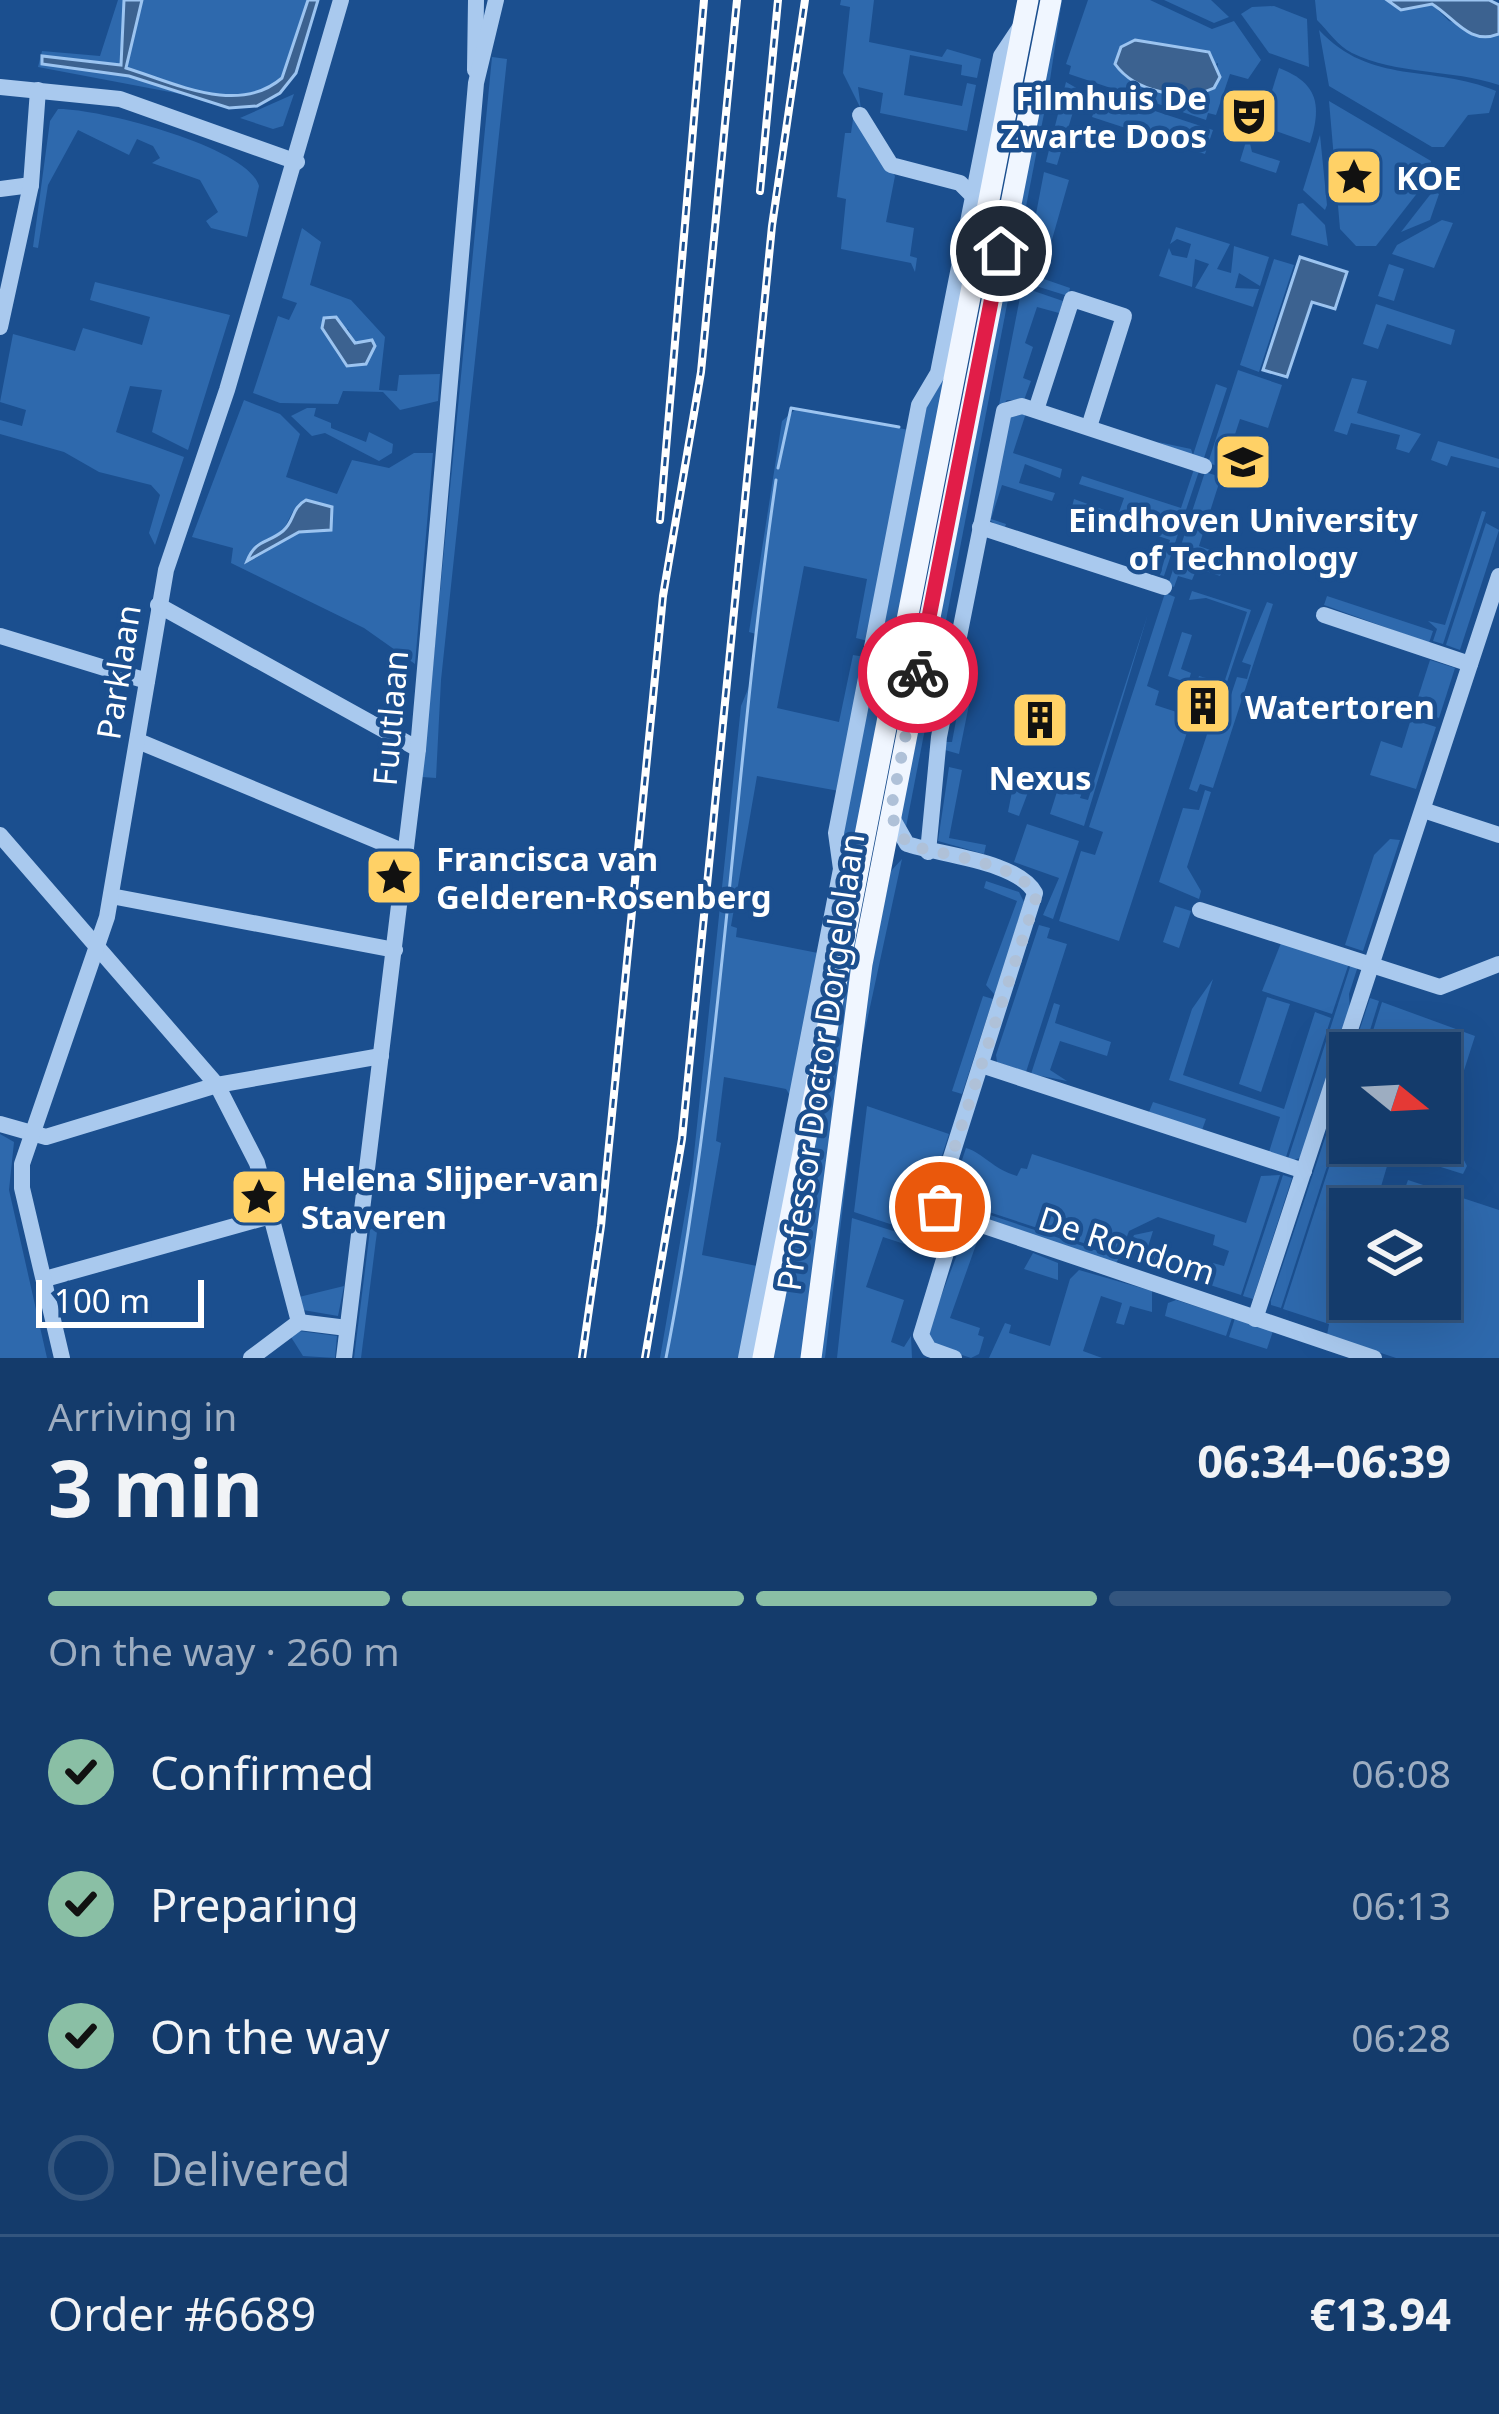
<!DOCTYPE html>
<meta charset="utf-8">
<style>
:root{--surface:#143b6b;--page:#214673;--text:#f1f3f6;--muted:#9dadc1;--line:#33557e;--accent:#8abfa5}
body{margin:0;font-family:"Noto Sans",sans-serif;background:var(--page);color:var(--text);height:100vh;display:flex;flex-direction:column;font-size:45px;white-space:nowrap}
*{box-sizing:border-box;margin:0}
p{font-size:39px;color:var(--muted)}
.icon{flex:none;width:66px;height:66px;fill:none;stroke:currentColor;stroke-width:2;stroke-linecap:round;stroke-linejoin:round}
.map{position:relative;height:1358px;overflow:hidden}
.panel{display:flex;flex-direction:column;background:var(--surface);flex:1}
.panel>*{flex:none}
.needle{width:78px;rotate:108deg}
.buttons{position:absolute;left:1329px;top:1032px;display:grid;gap:24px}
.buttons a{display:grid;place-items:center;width:132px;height:132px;border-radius:0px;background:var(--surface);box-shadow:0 12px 48px #0002,0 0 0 3px var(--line);font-size:60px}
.scale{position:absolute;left:36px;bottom:30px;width:168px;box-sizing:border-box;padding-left:12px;border:6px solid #fff;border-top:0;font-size:33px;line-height:42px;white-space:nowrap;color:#fff;-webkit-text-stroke:9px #1b4f8f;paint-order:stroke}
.pin{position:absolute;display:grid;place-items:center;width:102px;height:102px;color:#fff;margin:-51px;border:6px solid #fff;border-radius:50%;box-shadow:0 3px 12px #0007}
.courier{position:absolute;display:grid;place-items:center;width:120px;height:120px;margin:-60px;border:9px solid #e11d48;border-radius:50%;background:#fff;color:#222;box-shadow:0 3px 15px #0007}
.headline em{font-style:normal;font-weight:700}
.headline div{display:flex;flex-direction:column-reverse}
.headline{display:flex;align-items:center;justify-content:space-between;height:204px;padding:0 48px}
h1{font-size:78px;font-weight:700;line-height:90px}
.bar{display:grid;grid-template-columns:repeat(4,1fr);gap:18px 12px;align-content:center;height:144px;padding:0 48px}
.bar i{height:15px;border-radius:9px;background:var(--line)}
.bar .active{background:var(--accent)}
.bar p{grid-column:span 4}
.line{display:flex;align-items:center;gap:30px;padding:0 48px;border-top:3px solid var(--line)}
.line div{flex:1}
ol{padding:0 48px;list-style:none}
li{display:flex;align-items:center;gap:36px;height:132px}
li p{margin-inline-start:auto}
li .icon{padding:12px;border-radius:50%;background:var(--accent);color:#111;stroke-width:4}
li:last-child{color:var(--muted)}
li i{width:66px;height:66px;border:6px solid var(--line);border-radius:50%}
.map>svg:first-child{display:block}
</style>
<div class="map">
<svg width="1499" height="1358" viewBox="0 0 1499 1358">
<rect width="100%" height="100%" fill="#1b4f8f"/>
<!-- green -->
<g fill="#2e69ad" fill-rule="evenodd">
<path d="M118,0h6l-3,65 -78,-9 -2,7 88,13 62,20 -153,-29 4,-16 58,5z"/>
<path d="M142,0h166l-24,74c-39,46 -111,8 -158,-6z"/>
<path d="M841,0h33l-5,42 73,15 5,-8 34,10 -4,19 -16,-3 1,-10 -52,-10 -6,40 58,11 5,-23 9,2 -9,46 -87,-18 3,-20 -25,-6 3,22 -18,-36 7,-66 -10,-2z"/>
<path d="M1057,0h5l-14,93 -142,734 -7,-13z"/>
<path d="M1088,0h62l62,29 22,-8 27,39 -13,19 -18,-5 -14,41 -8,-2 -2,7 -137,-46 2,-8 -5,-2zM1218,63l-4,25 -12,6 -41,-3z"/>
<path d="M1164,0h47l18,17 -15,6z"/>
<path d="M1315,0h72l14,10 31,-6 17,17 50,13v51c-47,-16 -103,-10 -147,-32 -14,-7 -24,-22 -35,-33z"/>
<path d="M1274,6l33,13 2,48 -40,-14 -28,-39 11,-7z"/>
<path d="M1319,30c52,56 113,34 177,61l-7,22 -21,2 -24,32h-12l-103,-61z"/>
<path d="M1010,51l-253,1298 84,-516 81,-420z"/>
<path d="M492,57l15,2 -66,621 -5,98 -14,-1z"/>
<path d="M1279,68c39,15 43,37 31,75l-49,-17z"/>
<path d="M1066,82l21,12 -6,20 -8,-2 -16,53 -11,-3z"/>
<path d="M294,94l-11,32 -10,3 -33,-11z"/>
<path d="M1106,95l107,35 -8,24 -113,-37 7,-20z"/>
<path d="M1329,101l102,60 -2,17 -53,68h-20l-16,-17z"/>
<path d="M58,109c40,-1 191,38 201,77l-12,51 -36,-9 -5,-7 12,-9 -18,-32 -48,-17 8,-5 -7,-12 -16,-7 -8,16 -51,-25 -30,55 -10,63 -5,-1 17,-126z"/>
<path d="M854,112l41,64 -9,46 28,6 -4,28 7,2 -2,14 -4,-9 -70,-14 5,-50 -9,-2 8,-64h6z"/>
<path d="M1248,135l4,17 28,9 -4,12 -36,-12z"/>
<path d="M1320,135l7,70 -2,5 -22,-20z"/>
<path d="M1044,172l25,8 -28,98 29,10 -2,8 -45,-14z"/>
<path d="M1433,191l6,3 -9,26 -29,12z"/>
<path d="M1303,203l22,22 3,21 -37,-11 7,-31z"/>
<path d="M1442,220l11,3 -19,45 -42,-14 5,-9z"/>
<path d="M1176,227l54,17 -13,25 14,4 3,-27 35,11 -9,29 -21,-13 -4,15 24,1 -6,18 -58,-19 14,-24 -14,-5 -3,28 -33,-11 10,-28 3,7 15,3 4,-14 -14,-5 -7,5z"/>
<path d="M302,228l19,14 -11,43 41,15 34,37 -6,53 18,1 2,-16 41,-1 -2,27 -38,9 -17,-18 -40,-1 -5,13 -58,-1 -27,-10 25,-77 11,4 8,-17 -15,-5zM348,329l7,14 16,-3 4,6 -9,18 -25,-4 -17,-28z"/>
<path d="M1274,259l20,6 -35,107 -19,-7z"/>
<path d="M1389,264l15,5 -10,32 -16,-5z"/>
<path d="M95,282l135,33 -42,135 -36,-18 10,-42 -32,-4 -14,46 68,25 -29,88 -6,-12 11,-38 -9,-10 -52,-13 -35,-20 -64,-18v-14l22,6 4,-16 -26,-8 13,-68 62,17 8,-23 59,17 8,-28 -60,-17z"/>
<path d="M1022,287l41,14 -4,12 -22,-6 -12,36 8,4 -10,31 8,3 -7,19h-17l-9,10z"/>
<path d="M1376,304l79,26 -4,15 -64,-21 -9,25 -15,-5z"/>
<path d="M1238,370l44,15 -14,43 -28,-9 -16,49 -16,-5z"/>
<path d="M1352,378l15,3 -10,32 64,21 -12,19 -13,-4 4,-14 -49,-12 -4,12 -13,-4z"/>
<path d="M1216,384l11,4 -24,73 -45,-19 33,7 2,6z"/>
<path d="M244,400l36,14 20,20 -14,43 51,17 15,-34 37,8 25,-15h19l-18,211 -51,-36 -133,-65 2,-15 -41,-11zM293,511l6,21 -50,30 6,-17 28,-14z"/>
<path d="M307,408h9l-2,8 17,7v5l35,14 3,-10 24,12 -1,9 -13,8 -54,-28 -13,3 -21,-20z"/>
<path d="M796,409l113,21 -41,211 -12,-3 11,-59 -63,-13 -27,142 62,14 14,-67 12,2 -26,134 -82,-15 -26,150 6,2 -1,9 82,16 -27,144 -5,-8 -62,-12 -8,64 5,2 -19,112 55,11 -17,92h-80l32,-185 49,-467 9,-22 6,-50 -7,-2 33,-211z"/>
<path d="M1026,413l-13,40 49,16 -2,9 -35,-14 -6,19 36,10 -3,8 -50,-16 -11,34 15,5 -2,7 -17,-13 20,-102z"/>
<path d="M1438,441l61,18v9l-48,-12 -4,10 -16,-6z"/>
<path d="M1194,469l5,2 -35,105 -4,-1 10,-35 -98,-33 2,-8 44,16 6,-17 -45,-14 3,-8 99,32z"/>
<path d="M1205,472l16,5 -22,69 28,10 -7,20 -23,-8 -5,12 -14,-4 -4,11 -6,-2z"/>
<path d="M1482,511l4,1 -43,132 -10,-3 4,-12 -9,-8 17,4z"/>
<path d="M1486,523l13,7 -39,120 -14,-5z"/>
<path d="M1192,591l59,19 -28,84 -27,-8 3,-10 25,7 23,-71 -41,-14 -17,2z"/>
<path d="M1165,593l10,4 -28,89 12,5 -4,14 37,12 -73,224 -60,-20 22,-70 14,4 8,-23 -14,-5z"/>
<path d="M1327,596l106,35 -4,12 -105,-38z"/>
<path d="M1267,602l6,2 -60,184 -13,-4 -3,8 -8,-3 27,-82 10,3 11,-33 10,2 4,-14 -9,-3z"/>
<path d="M1148,614l-64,212 -34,-12 11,-35 23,7 -4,12 8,2z"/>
<path d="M1182,632l10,3 -11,34 10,4 -3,10 -20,-7z"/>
<path d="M1430,660l25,8 -16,50 -25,-8z"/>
<path d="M955,687l17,3 -13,64 -14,-4 -2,-8h9l5,-27 -9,-2z"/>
<path d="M1411,719l25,8 -20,62 -46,-14 11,-34 21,7z"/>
<path d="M949,767l13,3 -13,68 37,7 -2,9 -46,-13z"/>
<path d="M1015,776l18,3 -14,37 -11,-4z"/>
<path d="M1205,790l6,2 -24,75 14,24 -2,8 -40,-17 24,-74 16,2z"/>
<path d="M1027,824l52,17 -26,78 -10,-4 16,-37 -45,-16z"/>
<path d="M1390,839l10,1 -37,111 -18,-6 29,-90z"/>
<path d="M902,859l-40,185 -37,314h-9l38,-313 37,-174z"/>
<path d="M986,881l33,11 5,10 -29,93 -9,-10 31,-84 -33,-13z"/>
<path d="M1175,906l16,5 -12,37 -16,-6z"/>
<path d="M1039,925l11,3 -3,10 20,6 -41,128 -29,-10 -1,-7z"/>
<path d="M852,935l7,2 -54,421h-36z"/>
<path d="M1281,943l68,20 -17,51 -70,-23z"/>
<path d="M1351,964l7,2 -9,28 1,20 -50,144 -13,4z"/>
<path d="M1213,979l-30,96 101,34 31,-97 16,6 -45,139 -17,-5 11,-35 -111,-37 23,-71z"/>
<path d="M983,996l10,3 -31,95 -10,-3z"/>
<path d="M1267,997l23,7 -29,88 -22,-8z"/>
<path d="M1370,998l9,3 -16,52h-11z"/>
<path d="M1382,1002l93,34 -32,100 -3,-83h-74z"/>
<path d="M1054,1003l6,2 -5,18 56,19 -4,14 -47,-15 -10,29 17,11 -36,-7z"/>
<path d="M1153,1102l53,17 -4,11 -53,-18z"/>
<path d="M867,1106l82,28 -19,58 18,38 -4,12 -90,-30z"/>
<path d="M1335,1108l10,3 -64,197 -10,-3v-5z"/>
<path d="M1347,1112l3,31 90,-1 17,5 10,19 -4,8 -54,-17 -2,4 -17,-5 -10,34 22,7 6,-17 91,30v148h-103l-69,-23 2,-11 -46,-15zM1350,1209h90v90h-90z"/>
<path d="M0,1134l14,8 -5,48 38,168h-47z"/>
<path d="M966,1148c17,5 27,21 51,28l4,-8 6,1 5,-15 214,69 15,-47 19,-1 -39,120 -34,-11 6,-21 11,3 5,-15 -16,-6 2,-10 -57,-18 -29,14 -9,24 -171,-56z"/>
<path d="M1283,1175l9,3 -39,121 -10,-3z"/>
<path d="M948,1201l171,57 -5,8 -159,-53z"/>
<path d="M852,1218l89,28 -3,9 -55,-18 -17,50 38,13 -13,42 13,5 7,-11 1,22h-75z"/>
<path d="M378,1224l-17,134h-7l16,-128z"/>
<path d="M966,1231l12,8 -28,79 30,10 -2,7 6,2 -5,17 -8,4 -39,-13 -6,-9z"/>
<path d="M1153,1231l-7,22 26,9 -3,10 -44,-15 9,-22z"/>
<path d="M1033,1253l25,10v17l-34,-11z"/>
<path d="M1079,1270l73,21v21l-22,-6 -6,19 -8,-2 6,-20 -21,-7 -18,55 19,7h-113l16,-35 6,2 -2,8 41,13 20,-67z"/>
<path d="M344,1286l-6,30 -35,-6 -4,-13z"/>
<path d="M1176,1300l56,18 -6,18 -61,-20 3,-13z"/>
<path d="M1235,1318l38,13 -6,18 -38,-12z"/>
<path d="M299,1331l38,5 -2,22 -32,-2 -12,-19z"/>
</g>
<!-- water -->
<g fill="#3c6290" stroke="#9cc4f0" stroke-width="3">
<path d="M124,0h18l-16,68c49,15 112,48 156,10l26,-78h10l-22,73 -16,20 -23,13 -28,2 -100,-32 -87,-12v-8l79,9z"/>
<path d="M1387,0h102l10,5v29c-30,12 -45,-17 -67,-30l-31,6z"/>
<path d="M1135,40l74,12 11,25 -6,11c-30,14 -79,4 -99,-24l6,-17z"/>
<path d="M1300,257l47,15 -12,37 -23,-7 -25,75 -24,-7z"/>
<path d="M336,317l19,26 17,-3 3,6 -9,18 -19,2 -25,-38 2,-10z"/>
<path d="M306,500l26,7 -1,23 -32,2 -52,29c9,-22 20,-17 36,-30 12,-10 8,-23 23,-31z"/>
</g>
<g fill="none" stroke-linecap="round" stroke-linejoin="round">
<!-- stream -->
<g stroke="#9cc4f0" stroke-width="3">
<path d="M778,468l13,-60 108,19"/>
<path d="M666,1358c57,-289 67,-586 110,-878"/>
</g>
<!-- minor -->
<g stroke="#a9c9ee" stroke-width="16">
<path d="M475,70l1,-70"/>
<path d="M0,87l120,12 177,63"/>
<path d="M860,115l31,50 69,18 13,13"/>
<path d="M0,189l31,-4"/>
<path d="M0,327l31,-142 7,-95"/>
<path d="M1036,410l36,-111 52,17 -35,111"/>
<path d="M980,527l184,60"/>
<path d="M158,605l260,144"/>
<path d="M1324,615l146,49"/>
<path d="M0,636l147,45"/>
<path d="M138,741l269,112"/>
<path d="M1423,810l76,25"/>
<path d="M891,816l16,28c33,11 111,17 128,49l-94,296 2,23 431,146"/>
<path d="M0,835l217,250 40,78 42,159"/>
<path d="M928,852l11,-115 65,-326 18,-5 182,60"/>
<path d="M111,896l284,54"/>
<path d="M1200,910l240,77 59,-23"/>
<path d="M981,1065l323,106"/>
<path d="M0,1124l46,13 171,-52 164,-29"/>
<path d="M45,1279l229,-64"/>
<path d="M1255,1319l244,-743"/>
<path d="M299,1322l48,6"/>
<path d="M62,1358l-40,-170v-24l85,-247 59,-347 61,-180 114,-390"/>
<path d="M251,1358l48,-36"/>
<path d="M344,1358l74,-609 58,-666 20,-83"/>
<path d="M746,1358l95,-489 -5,-36 83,-428 19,-32 63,-317 20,-30"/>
<path d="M954,1358l-25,-9 -8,-14 35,-115"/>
</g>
<!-- major -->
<g stroke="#f0f6ff" stroke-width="21">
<path d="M763,1358l265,-1358"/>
<path d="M811,1358l51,-394 189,-964"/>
</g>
<defs>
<g id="rail">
<path d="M760,191l18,-191"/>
<path d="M660,520l44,-520"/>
<path d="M582,1358l19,-132 62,-630 38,-224 36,-372"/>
<path d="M645,1358l37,-219 90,-913 33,-226"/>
</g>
</defs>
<!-- rail casing -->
<use href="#rail" stroke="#fff" stroke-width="8"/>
<!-- rail -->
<use href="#rail" stroke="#1b4f8f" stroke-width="3" stroke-dasharray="9" stroke-linecap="butt"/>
</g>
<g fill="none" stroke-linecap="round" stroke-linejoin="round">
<!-- done -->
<path stroke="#afc1d8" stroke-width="12" stroke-dasharray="0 21.6" d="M918,673l-28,141 17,30c31,11 120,19 129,54l-95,291 -1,18"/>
<!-- route -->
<path stroke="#e11d48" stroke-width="15" d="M918,673l83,-422"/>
</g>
<!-- icons -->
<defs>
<symbol id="theatre-square" viewBox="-11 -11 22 22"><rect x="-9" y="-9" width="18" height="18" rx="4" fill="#ffd166" stroke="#1b4f8f"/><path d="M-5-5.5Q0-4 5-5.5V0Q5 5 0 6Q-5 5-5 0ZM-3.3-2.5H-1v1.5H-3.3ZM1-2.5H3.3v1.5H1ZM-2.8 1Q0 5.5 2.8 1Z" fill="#111"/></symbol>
<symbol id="sight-square" viewBox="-11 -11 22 22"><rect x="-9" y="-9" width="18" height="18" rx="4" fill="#ffd166" stroke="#1b4f8f"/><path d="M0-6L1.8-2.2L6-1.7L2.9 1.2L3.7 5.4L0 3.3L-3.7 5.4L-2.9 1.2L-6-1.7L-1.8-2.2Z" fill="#111"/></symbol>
<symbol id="university-square" viewBox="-11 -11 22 22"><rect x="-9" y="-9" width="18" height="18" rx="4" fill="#ffd166" stroke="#1b4f8f"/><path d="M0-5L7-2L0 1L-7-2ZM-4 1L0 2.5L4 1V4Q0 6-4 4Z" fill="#111"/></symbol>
<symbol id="building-square" viewBox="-11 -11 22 22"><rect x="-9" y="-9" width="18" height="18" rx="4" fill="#ffd166" stroke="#1b4f8f"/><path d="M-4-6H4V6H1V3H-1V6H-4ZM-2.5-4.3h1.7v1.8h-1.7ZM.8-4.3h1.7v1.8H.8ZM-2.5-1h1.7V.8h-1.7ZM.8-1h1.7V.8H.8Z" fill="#111"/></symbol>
</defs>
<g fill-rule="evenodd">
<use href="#theatre-square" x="1216" y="83" width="66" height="66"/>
<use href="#sight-square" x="1321" y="144" width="66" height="66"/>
<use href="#university-square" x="1210" y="429" width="66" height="66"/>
<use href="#building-square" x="1170" y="673" width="66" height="66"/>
<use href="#building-square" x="1007" y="687" width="66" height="66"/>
<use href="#sight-square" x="361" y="844" width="66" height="66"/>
<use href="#sight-square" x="226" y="1164" width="66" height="66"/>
</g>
<g text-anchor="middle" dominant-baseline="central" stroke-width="9" stroke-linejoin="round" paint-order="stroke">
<!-- poi labels -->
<g font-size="33" font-weight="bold" fill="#fff" stroke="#1b4f8f" text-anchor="start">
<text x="1207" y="97" text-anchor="end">Filmhuis De<tspan x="1207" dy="38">Zwarte Doos</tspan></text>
<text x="1396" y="177">KOE</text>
<text x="1243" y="519" text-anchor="middle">Eindhoven University<tspan x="1243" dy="38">of Technology</tspan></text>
<text x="1245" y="706">Watertoren</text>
<text x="1040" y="777" text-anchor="middle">Nexus</text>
<text x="436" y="858">Francisca van<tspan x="436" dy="38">Gelderen-Rosenberg</tspan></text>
<text x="301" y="1178">Helena Slijper-van<tspan x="301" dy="38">Staveren</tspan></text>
</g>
<!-- street labels -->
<g font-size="33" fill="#fff" stroke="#1b4f8f">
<text transform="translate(118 672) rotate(-81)">Parklaan</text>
<text transform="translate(390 718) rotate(-85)">Fuutlaan</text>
<text transform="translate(820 1062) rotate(-82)">Professor Doctor Dorgelolaan</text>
<text transform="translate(1127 1245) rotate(18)">De Rondom</text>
</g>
</g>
</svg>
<div class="buttons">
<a><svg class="needle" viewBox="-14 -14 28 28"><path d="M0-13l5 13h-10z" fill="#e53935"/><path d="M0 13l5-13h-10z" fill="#9dadc1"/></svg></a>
<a><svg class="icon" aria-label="layers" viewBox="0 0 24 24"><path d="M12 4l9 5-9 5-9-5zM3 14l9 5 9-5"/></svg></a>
</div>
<div class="scale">100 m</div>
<div class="pin" style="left:940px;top:1207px;background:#ea580c"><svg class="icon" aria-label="bag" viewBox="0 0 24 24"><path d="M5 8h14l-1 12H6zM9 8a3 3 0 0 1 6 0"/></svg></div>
<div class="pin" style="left:1001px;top:251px;background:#1f2937"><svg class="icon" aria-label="home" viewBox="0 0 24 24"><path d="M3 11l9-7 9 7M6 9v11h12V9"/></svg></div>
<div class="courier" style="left:918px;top:673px"><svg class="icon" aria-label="bike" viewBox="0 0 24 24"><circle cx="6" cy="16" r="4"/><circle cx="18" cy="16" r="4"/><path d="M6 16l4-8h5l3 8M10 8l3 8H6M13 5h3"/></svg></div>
</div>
<section class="panel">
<div class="headline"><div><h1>3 min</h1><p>Arriving in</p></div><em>06:34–06:39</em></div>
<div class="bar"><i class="active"></i><i class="active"></i><i class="active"></i><i></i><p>On the way · 260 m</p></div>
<ol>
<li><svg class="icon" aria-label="check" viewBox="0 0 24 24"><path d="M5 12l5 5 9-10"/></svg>Confirmed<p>06:08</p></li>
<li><svg class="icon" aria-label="check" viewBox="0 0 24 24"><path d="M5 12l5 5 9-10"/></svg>Preparing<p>06:13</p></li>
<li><svg class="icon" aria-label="check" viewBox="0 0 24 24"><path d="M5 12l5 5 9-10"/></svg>On the way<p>06:28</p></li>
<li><i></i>Delivered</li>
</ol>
<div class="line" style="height:156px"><div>Order #6689</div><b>€13.94</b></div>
</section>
